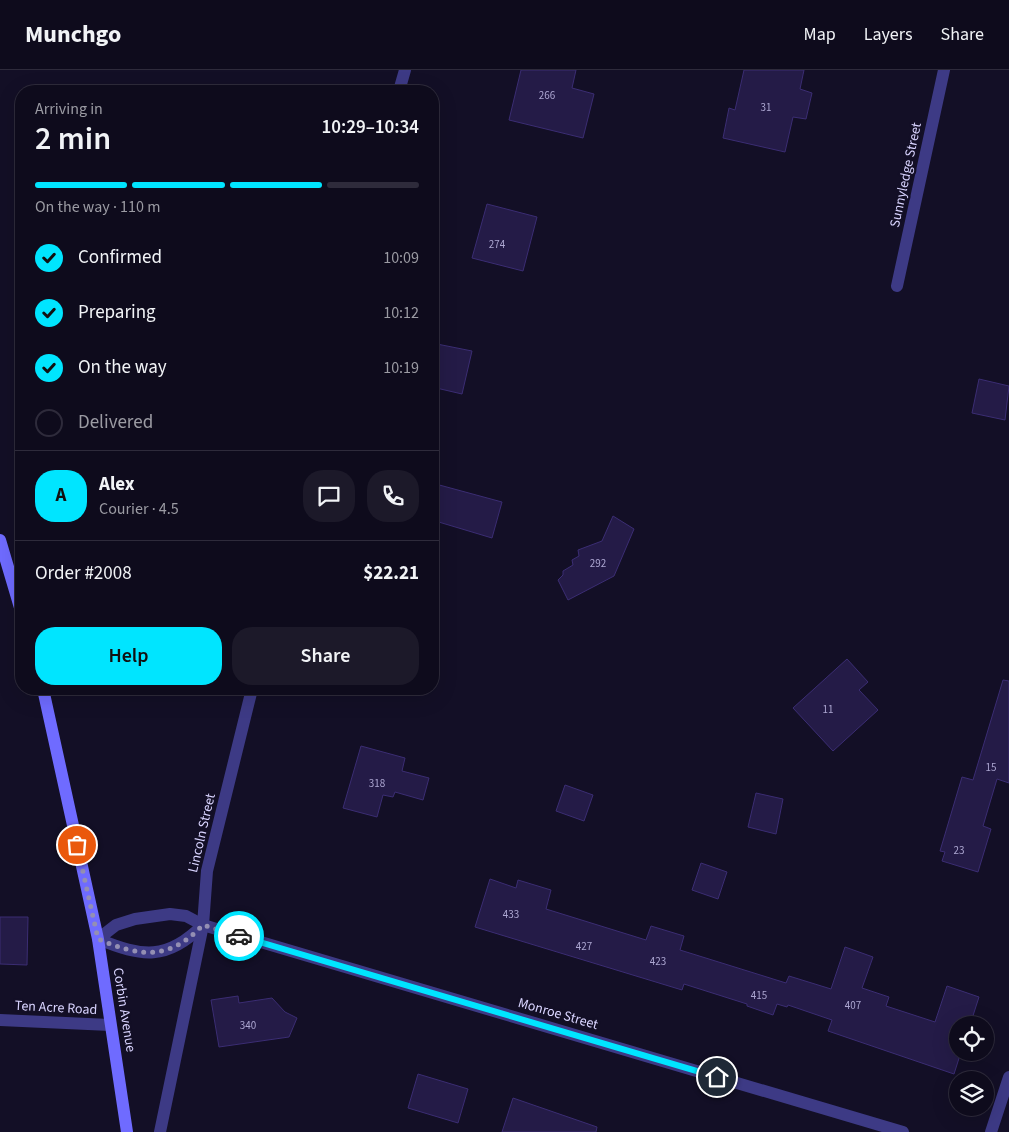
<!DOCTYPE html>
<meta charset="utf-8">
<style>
:root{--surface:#0e0b1c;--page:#1c1929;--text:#f1f3f6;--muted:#9b9ba3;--line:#2e2b3b;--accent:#00e5ff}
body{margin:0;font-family:"Source Sans 3",sans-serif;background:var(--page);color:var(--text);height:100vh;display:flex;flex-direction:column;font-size:19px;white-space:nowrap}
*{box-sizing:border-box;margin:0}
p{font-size:16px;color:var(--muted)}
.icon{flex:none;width:28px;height:28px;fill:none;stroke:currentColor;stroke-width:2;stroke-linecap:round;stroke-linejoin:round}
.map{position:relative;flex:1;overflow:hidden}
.drawer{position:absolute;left:15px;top:15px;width:424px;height:610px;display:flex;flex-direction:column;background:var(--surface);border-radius:20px;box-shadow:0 5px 20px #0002,0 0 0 1px var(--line)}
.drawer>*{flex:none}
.buttons{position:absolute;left:949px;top:946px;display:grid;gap:10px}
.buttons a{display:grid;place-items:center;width:45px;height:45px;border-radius:50%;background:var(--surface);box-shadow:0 5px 20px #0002,0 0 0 1px var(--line);font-size:25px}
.pin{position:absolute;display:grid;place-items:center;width:42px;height:42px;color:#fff;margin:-21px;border:2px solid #fff;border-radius:50%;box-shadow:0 1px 5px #0007}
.courier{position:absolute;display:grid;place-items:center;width:50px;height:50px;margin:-25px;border:4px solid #00e5ff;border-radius:50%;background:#fff;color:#222;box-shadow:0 1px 6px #0007}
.overview em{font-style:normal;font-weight:600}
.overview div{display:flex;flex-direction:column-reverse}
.overview{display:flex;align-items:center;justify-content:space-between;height:85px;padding:0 20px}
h1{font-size:32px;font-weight:600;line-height:38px}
.bar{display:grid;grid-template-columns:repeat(4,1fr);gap:8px 5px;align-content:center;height:60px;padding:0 20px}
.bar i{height:6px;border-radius:4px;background:var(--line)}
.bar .on{background:var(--accent)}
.bar p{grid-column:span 4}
.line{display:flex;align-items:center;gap:12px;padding:0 20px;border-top:1px solid var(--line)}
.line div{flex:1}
.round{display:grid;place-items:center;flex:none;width:52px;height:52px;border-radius:20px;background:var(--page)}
ol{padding:0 20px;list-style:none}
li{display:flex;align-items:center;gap:15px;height:55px}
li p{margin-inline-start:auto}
li .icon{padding:5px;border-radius:50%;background:var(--accent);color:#111;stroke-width:4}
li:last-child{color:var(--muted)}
li i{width:28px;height:28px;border:2px solid var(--line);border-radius:50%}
.primary-button{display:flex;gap:10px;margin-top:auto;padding:10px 20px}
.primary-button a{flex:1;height:58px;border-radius:20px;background:var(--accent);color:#111;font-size:20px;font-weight:600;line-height:58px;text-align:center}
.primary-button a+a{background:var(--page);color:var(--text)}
header{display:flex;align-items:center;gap:30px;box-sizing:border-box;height:70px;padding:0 25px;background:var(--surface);border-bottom:1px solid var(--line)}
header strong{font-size:24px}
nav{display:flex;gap:28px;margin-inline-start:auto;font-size:18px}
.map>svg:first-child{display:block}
</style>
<header>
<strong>Munchgo</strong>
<nav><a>Map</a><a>Layers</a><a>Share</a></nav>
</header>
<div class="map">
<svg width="1009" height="1062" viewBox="0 0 1009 1062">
<rect width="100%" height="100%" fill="#130f26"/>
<!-- building -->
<g fill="#241b47" stroke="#3b2d73">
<path d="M521,0h55l-4,18 22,6 -11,44 -74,-18z"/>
<path d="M744,0h60l-4,19 12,4 -6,26 -13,-2 -8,35 -62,-14 6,-30 6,2z"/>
<path d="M487,134l50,13 -14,54 -51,-13z"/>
<path d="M432,273l40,8 -10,43 -30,-7z"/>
<path d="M979,309l30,7 -4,34 -33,-7z"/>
<path d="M432,413l70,19 -10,36 -60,-18z"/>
<path d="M613,446l21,13 -20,47 -46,24 -10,-20 5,-5v-4l10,-6 -1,-5 7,-4 -1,-6 24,-9z"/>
<path d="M847,589l21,23 -9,8 19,20 -45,41 -40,-43z"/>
<path d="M1003,610l6,1v102l-12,-4 -14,47 8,3 -13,43 -36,-11 3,-9 -5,-1 22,-74 11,3z"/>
<path d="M361,676l44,12 -3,13 27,7 -6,22 -28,-8 -2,5 -10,-2 -6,22 -34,-9z"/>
<path d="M565,715l28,10 -9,26 -28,-10z"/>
<path d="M756,723l27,6 -7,35 -28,-7z"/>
<path d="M701,793l26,9 -9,27 -26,-9z"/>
<path d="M490,809l26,9 2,-8 33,10 -5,19 100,31 5,-14 33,10 -4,14 106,33 3,-7 42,13 14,-42 28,10 -11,31 27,9 -3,9 49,16 12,-36 32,11 -9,28h-12v27h3l-7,22 -126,-43 4,-11 -44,-15 -1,2 -10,-3 -4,11 -26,-9v-2l-63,-20 -2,6 -207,-63z"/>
<path d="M0,847h28l-1,48 -27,-1z"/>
<path d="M238,926l1,7 33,-5 13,14 12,6 -8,19 -70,10 -8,-47z"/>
<path d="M418,1004l50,15 -10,34 -50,-15z"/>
<path d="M513,1028l84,29 -1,5h-94z"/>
</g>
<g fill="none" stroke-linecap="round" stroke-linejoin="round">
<!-- minor -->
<g stroke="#3d3a85" stroke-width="12">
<path d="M897,216l47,-216"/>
<path d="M0,950l110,5"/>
<path d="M991,1062l18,-55"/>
</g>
<!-- tertiary -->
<g stroke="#3d3a85" stroke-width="12">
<path d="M399,21l6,-21"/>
<path d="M203,855c-36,36 -61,32 -105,14l18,-14 19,-6 35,-5 16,2 17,9 700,207"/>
<path d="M160,1062l43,-207 4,-54 45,-182"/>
</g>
<!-- secondary -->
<g stroke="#6f6bff" stroke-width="12">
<path d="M0,470l21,71"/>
<path d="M43,619l55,250 29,193"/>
</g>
</g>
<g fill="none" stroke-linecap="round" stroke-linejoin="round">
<!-- done -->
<path stroke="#948fb3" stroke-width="5" stroke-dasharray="0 9" d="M77,775l21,94c43,18 70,22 105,-14l36,11"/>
<!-- route -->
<path stroke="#00e5ff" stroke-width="6" d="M239,866l478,141"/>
</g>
<g text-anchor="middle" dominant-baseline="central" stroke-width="4.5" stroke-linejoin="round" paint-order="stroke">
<!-- number labels -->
<g font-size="11" fill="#aca6d1">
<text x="547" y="25">266</text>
<text x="766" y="37">31</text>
<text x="497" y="174">274</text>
<text x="598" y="493">292</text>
<text x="828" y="639">11</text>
<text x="991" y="697">15</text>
<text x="377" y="713">318</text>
<text x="959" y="780">23</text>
<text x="511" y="844">433</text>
<text x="584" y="876">427</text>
<text x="658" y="891">423</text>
<text x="759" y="925">415</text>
<text x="853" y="935">407</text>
<text x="248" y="955">340</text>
</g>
<!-- street labels -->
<g font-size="14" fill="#d9d4ff" stroke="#130f26">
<text transform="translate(906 105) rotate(-78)">Sunnyledge Street</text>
<text transform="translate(202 763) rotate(-77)">Lincoln Street</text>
<text transform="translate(56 938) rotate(3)">Ten Acre Road</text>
<text transform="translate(124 940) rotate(81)">Corbin Avenue</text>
<text transform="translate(558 944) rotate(16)">Monroe Street</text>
</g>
</g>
</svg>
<div class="buttons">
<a><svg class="icon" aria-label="locate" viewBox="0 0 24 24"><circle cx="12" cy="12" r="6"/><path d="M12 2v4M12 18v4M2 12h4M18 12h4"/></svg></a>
<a><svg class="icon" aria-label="layers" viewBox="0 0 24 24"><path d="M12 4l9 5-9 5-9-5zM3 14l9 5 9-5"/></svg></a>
</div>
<div class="pin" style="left:77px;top:775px;background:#ea580c"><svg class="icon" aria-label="bag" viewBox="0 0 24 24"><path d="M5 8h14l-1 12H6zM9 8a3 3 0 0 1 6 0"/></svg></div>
<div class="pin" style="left:717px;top:1007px;background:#1f2937"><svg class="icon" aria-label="home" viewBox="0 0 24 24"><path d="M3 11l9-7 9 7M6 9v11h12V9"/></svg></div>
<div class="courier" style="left:239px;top:866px"><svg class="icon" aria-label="car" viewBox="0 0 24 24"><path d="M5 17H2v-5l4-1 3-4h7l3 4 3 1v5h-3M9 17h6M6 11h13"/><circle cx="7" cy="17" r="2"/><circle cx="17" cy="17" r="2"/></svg></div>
<section class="drawer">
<div class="overview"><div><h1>2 min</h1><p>Arriving in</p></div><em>10:29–10:34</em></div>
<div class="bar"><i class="on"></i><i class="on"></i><i class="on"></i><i></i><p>On the way · 110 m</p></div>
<ol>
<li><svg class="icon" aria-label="check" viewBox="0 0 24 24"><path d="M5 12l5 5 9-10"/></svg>Confirmed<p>10:09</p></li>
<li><svg class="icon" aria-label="check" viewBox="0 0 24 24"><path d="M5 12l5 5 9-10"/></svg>Preparing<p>10:12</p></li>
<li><svg class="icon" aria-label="check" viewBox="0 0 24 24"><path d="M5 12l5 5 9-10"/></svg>On the way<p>10:19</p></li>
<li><i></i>Delivered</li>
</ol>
<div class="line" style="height:90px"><b class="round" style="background:var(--accent);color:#111">A</b><div><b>Alex</b><p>Courier · 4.5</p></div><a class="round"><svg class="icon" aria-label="chat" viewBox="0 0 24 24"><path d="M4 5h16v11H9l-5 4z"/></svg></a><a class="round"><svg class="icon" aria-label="phone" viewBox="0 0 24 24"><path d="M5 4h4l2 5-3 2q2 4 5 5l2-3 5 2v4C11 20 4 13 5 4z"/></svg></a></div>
<div class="line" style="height:65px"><div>Order #2008</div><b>$22.21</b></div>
<div class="primary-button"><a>Help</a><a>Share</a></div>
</section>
</div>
